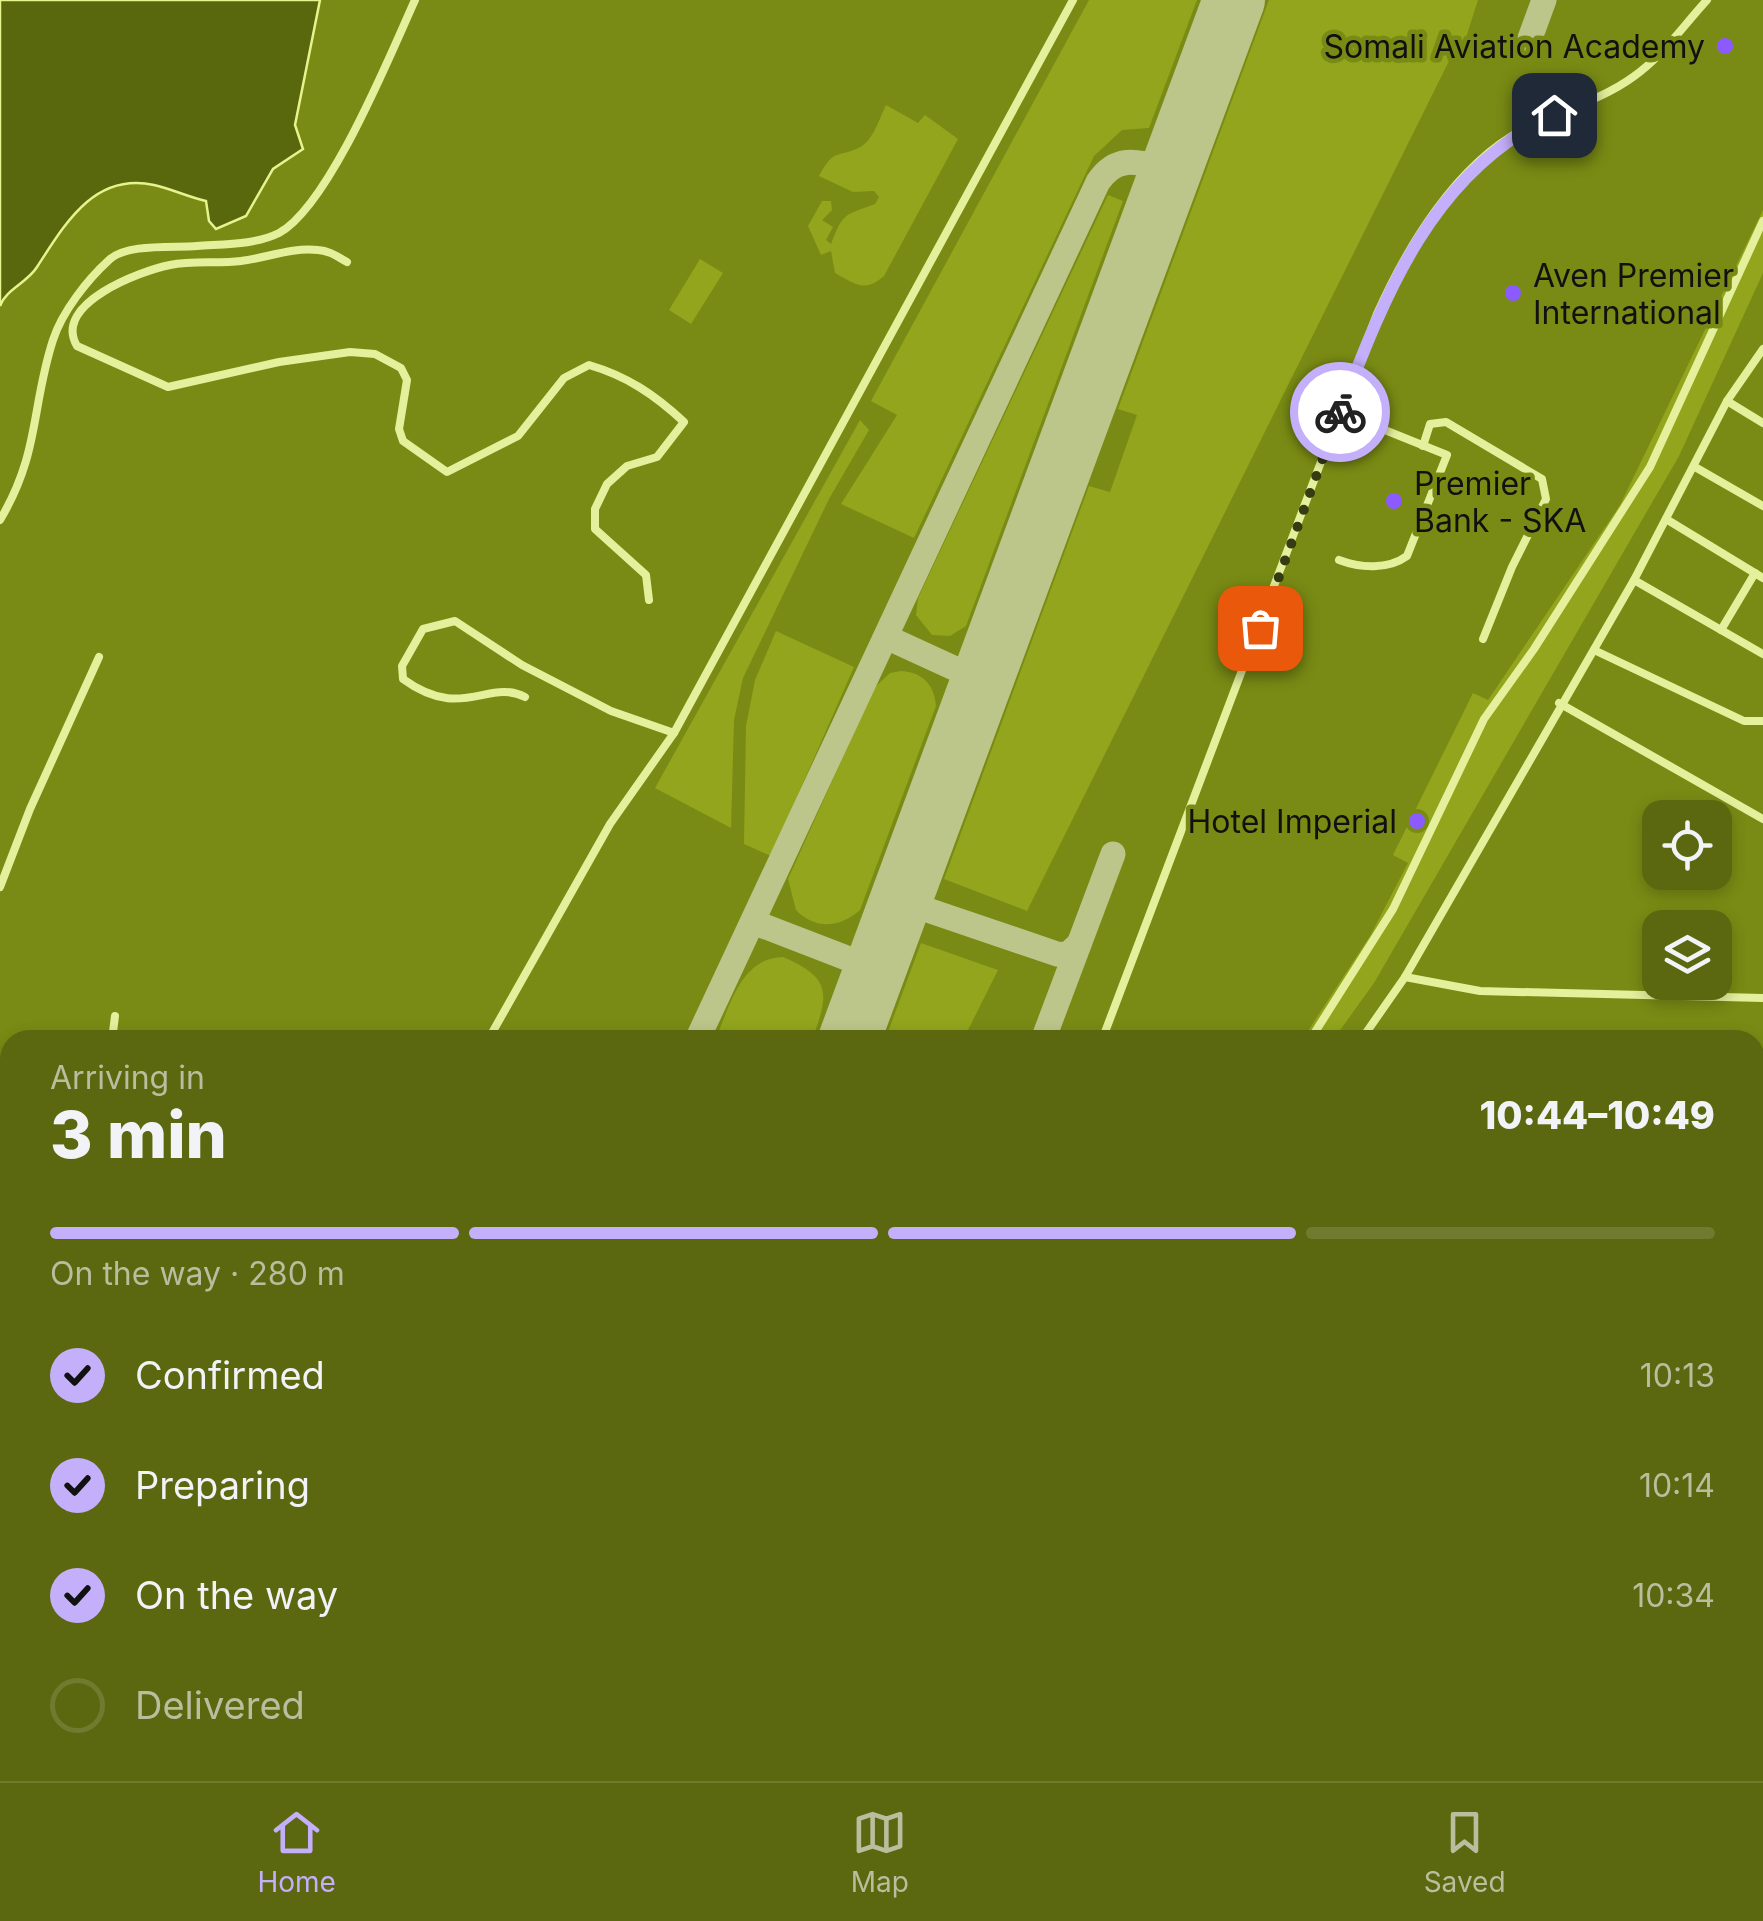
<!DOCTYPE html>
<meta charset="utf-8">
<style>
:root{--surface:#5b680f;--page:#64701d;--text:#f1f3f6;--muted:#b8be9e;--line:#707b2f;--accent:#c4affa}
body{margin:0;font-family:Inter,sans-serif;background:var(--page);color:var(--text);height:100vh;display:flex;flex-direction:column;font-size:38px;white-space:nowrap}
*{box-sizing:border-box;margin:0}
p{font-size:32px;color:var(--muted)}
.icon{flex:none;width:55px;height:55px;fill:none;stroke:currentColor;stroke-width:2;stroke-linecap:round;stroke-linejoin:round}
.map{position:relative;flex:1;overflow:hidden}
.panel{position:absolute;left:0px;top:1030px;width:1765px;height:752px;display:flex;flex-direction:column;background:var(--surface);border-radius:30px 30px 0 0;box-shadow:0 5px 15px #0003}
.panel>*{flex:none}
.fabs{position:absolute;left:1642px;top:800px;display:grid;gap:20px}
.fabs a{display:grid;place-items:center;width:90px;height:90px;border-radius:20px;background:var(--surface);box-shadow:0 5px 15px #0003;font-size:50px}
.pin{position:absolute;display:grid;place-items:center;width:85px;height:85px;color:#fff;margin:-42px;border-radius:20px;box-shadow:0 5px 15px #0006}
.courier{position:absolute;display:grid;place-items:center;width:100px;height:100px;margin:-50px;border:8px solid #c4affa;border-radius:50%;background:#fff;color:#222;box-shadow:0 2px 12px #0007}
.head em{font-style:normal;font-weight:800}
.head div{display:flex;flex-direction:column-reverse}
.head{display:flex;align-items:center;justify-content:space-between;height:170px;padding:0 50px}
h1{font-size:65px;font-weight:800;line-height:75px}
.bar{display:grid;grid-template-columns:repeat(4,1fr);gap:15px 10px;align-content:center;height:120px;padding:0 50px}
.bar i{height:12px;border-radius:8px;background:var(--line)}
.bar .current{background:var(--accent)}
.bar p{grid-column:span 4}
ol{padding:0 50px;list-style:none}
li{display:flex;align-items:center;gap:30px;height:110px}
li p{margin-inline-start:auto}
li .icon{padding:10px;border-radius:50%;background:var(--accent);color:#111;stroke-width:4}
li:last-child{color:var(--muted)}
li i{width:55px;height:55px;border:5px solid var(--line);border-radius:50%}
.dock{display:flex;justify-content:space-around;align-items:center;height:140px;border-top:2px solid var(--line);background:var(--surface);font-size:28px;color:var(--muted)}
.dock a{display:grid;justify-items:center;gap:5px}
.dock .current{color:var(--accent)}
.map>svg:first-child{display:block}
</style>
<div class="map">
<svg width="1763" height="1781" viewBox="0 0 1763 1781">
<rect width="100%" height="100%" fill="#798b14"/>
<!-- green -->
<g fill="#92a51c">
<path d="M1089,0h108l-48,128 -27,2 -28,26 -180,382 -73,-34 56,-89 -26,-14z"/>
<path d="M1269,0h209l-16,50 -10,5 -425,856 -83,-32 145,-393 21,6 27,-77 -19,-6z"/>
<path d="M886,105l32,18 7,-8 33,24 -74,137c-19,17 -29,8 -49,-3l-4,-22 -10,4 -13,-29 14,-25h9l1,9 -10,10 11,7 -7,13 5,4c13,-33 13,-28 44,-40l4,-7 -5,-6 -21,1 -34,-16c16,-30 20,-17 43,-30 12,-8 18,-29 24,-41z"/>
<path d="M1108,195l15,6 -157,425 -16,10 -18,-1 -16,-20 2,-17z"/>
<path d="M1763,210v63l-84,183 -305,527 -41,57h-31l68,-104 38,-73 -15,-8 80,-162 15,7 132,-195z"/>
<path d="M700,259l23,14 -32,51 -22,-14z"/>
<path d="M860,420l9,10 -40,69 -86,179 -9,42 -3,108 -76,-40z"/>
<path d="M776,631l78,36 -83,189 -27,-12 2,-118 9,-46z"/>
<path d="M901,671c21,1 33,13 35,35l-76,204c-20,18 -45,20 -64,0l-8,-31 86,-191 16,-15z"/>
<path d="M921,943l77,27 -35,70h-78z"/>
<path d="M783,957c49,21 46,37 29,83h-97c15,-33 25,-82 68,-83z"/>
<path d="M0,1160l10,7v156l-10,-83z"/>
<path d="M10,1328v139l-10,13v-144z"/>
<path d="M552,1772h192l10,9h-203z"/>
</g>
<!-- water -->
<path fill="#59670d" stroke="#e7f38e" stroke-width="2.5" d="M0,0h320l-25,125 8,24 -30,20 -27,47 -30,13 -7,-8 -3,-20c-18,-4 -34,-12 -52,-16 -60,-13 -89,39 -117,82 -10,16 -31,22 -37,39z"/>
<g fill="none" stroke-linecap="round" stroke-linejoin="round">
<!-- taxiway -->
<g stroke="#bcc58a" stroke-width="25">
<path d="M1529,41l15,-41"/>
<path d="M897,642l85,39"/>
<path d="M901,901l156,53 10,1 12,-11"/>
<path d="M753,922l122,47"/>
<path d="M697,1040l401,-858c20,-30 43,-19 73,-11"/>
<path d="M1043,1040l70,-186"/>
</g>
<!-- runway -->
<path stroke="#bcc58a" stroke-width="62" d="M849,1040l385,-1040"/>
<!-- minor -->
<g stroke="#e5f09d" stroke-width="8">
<path d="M347,262c-11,-6 -17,-11 -29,-12 -26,-3 -52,8 -77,11 -23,3 -48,-1 -71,4 -30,6 -118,39 -93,81l91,41 111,-25 71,-10 25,2 26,14 6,12 -8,49 4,12 44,31 71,-36 46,-58 25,-13c38,11 66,30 95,57l-27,35 -30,9 -20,18 -12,25v20l51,46 3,25"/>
<path d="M1727,401l36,22"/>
<path d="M1423,446l7,-22 16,-2 96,57 4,20 -34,68 -29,72"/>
<path d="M1695,467l68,39"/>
<path d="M1666,519l97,59"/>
<path d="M0,520c40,-67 31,-112 53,-180 9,-28 34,-60 56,-80 17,-17 65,-12 88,-14 26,-2 58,-1 82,-13 50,-27 111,-178 136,-233"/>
<path d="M1339,560c21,8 49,10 68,-4l40,-101 -107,-43"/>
<path d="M1634,580l129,74"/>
<path d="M1721,630l34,-57"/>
<path d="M1594,650l150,71h19"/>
<path d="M525,697c-37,-19 -63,25 -122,-18l-1,-13 21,-37 32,-8 67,44 89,46 63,22"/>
<path d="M1559,703l204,116"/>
<path d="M0,887l30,-78 69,-152"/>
<path d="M1405,977l75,14 283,7"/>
<path d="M112,1040l3,-24"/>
<path d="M488,1040l122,-216 64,-91 399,-733"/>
<path d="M1102,1040l275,-726c30,-67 78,-148 145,-184 36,-19 78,-29 111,-53 30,-21 50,-51 74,-77"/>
<path d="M1310,1040l83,-131 91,-190 50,-70 116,-182 113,-246"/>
<path d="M1361,1040l44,-63 229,-397 93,-179 36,-52"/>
<path d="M0,1079l10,-3"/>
<path d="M1755,1355l8,-7"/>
<path d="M0,1624l10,-18"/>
<path d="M0,1676l10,-1"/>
<path d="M0,1758l10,2"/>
<path d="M55,1772l17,9"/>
<path d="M734,1772l11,9"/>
<path d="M263,1781l5,-9"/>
<path d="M405,1781l4,-9"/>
<path d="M545,1781l1,-9"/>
<path d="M783,1781l14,-9"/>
<path d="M885,1781l4,-9"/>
</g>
</g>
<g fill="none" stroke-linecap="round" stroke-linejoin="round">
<!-- done -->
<path stroke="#353c12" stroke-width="10" stroke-dasharray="0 18" d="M1260,628l80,-216"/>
<!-- route -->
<path stroke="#c4affa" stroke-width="12" d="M1340,412c45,-117 92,-241 214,-297"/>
</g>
<!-- markers -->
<g fill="#8c5bff" stroke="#798b14" stroke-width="4">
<circle cx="1725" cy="46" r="10"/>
<circle cx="1513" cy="293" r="10"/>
<circle cx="1394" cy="501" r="10"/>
<circle cx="1417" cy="821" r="10"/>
</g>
<g text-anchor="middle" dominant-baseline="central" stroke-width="9" stroke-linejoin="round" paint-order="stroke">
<!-- poi labels -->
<g font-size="32" fill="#111" stroke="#798b14" text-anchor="end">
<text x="1705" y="46">Somali Aviation Academy</text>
<text x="1533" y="275" text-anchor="start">Aven Premier<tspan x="1533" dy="37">International</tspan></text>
<text x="1414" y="483" text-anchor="start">Premier<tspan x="1414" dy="37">Bank - SKA</tspan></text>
<text x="1397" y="821">Hotel Imperial</text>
</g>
</g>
</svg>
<div class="fabs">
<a><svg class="icon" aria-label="locate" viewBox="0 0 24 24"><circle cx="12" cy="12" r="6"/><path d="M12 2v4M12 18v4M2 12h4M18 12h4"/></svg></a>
<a><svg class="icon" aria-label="layers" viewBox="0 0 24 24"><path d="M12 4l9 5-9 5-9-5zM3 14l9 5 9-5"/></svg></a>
</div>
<div class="pin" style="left:1260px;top:628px;background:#ea580c"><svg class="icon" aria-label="bag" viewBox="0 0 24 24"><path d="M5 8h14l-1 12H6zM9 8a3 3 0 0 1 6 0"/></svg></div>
<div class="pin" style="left:1554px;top:115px;background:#1f2937"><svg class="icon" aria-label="home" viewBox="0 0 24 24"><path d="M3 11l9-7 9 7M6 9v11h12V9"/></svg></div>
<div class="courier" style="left:1340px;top:412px"><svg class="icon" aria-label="bike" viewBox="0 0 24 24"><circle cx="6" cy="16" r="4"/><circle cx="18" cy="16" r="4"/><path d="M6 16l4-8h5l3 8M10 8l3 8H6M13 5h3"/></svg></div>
<section class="panel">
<div class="head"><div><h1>3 min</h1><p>Arriving in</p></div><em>10:44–10:49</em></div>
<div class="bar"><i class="current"></i><i class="current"></i><i class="current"></i><i></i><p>On the way · 280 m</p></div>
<ol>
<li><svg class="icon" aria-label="check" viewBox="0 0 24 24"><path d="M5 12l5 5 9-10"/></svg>Confirmed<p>10:13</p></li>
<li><svg class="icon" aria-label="check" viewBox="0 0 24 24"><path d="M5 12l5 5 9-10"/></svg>Preparing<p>10:14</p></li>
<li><svg class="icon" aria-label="check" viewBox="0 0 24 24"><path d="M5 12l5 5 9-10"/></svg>On the way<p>10:34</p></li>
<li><i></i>Delivered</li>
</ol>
</section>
</div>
<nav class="dock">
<a class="current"><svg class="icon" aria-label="home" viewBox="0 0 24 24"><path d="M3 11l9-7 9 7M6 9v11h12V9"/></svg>Home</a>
<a><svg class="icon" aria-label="map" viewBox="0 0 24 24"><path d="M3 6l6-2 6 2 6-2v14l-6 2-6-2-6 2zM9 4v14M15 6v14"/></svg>Map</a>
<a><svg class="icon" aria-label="saved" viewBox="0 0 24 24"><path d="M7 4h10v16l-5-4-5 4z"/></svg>Saved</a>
</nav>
